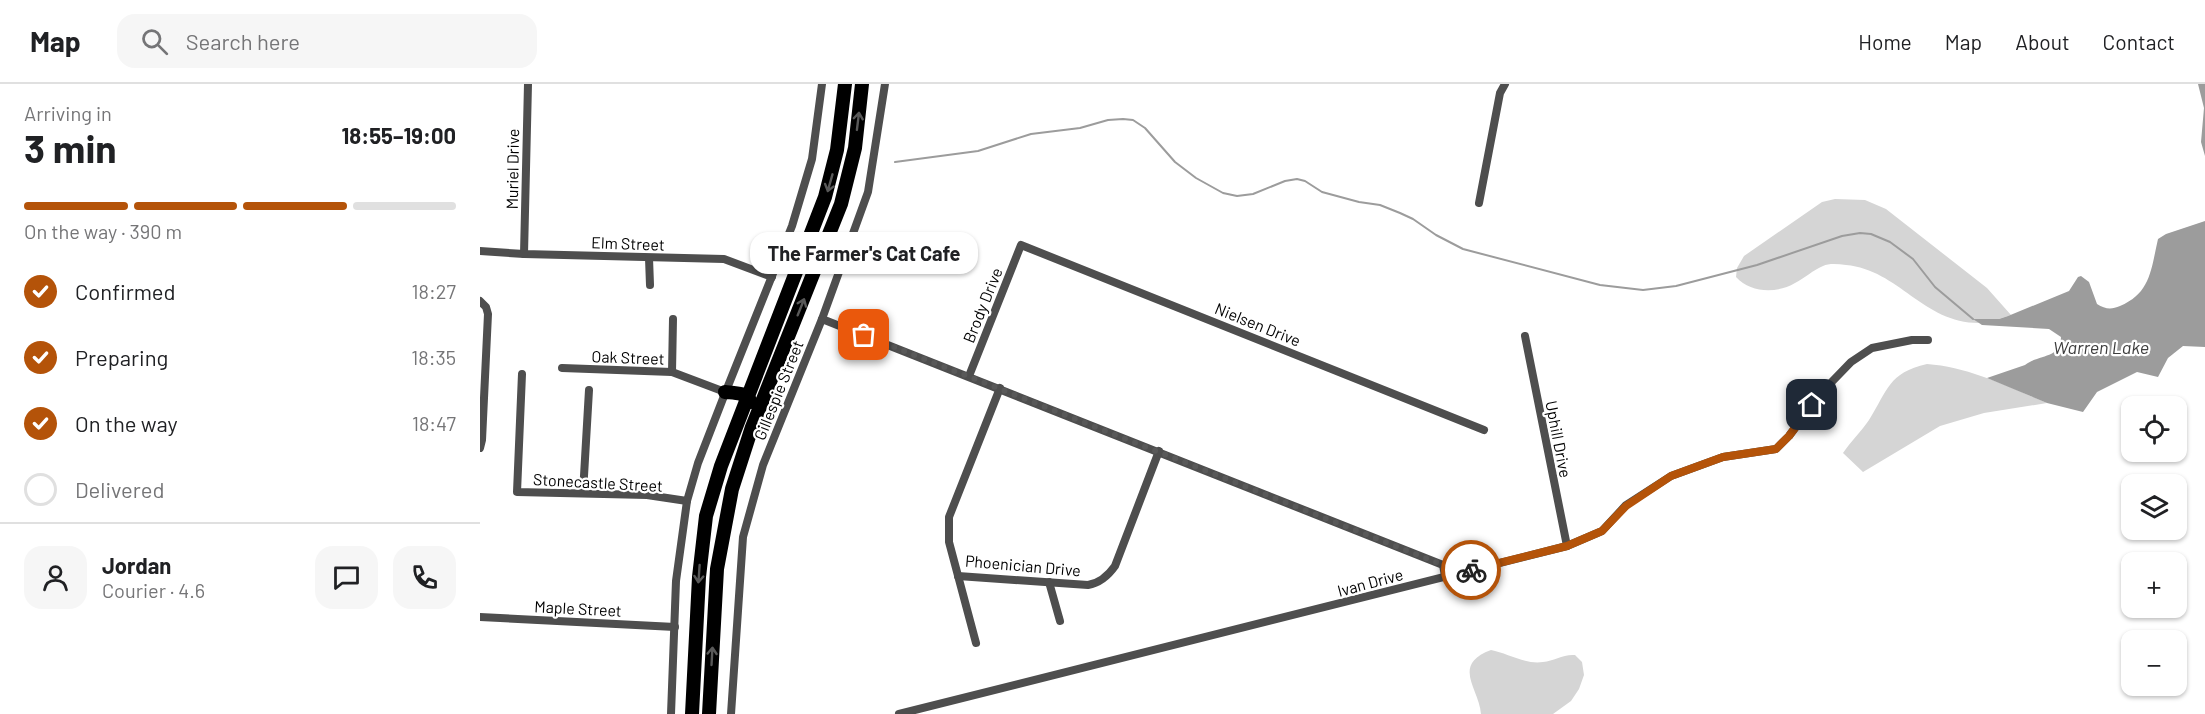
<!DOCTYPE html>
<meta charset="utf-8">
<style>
:root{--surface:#fff;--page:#f6f6f6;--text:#202124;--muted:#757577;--line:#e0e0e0;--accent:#b45309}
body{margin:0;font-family:Barlow,sans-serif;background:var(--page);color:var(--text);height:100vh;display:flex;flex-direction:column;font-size:22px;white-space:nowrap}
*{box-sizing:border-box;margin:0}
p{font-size:20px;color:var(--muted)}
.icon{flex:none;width:33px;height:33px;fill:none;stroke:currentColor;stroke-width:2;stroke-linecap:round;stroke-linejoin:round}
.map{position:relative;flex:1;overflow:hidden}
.panel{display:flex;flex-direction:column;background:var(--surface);width:480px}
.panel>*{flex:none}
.tools{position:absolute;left:1641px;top:312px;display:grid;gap:12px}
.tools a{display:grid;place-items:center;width:66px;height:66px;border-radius:12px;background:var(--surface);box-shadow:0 2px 4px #0004;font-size:30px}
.pin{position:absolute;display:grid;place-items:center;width:51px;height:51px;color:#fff;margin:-26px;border-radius:12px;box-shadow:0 3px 9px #0006}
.courier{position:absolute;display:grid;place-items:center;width:60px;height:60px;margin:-30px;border:4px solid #b45309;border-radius:50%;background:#fff;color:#222;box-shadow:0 2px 8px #0007}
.bubble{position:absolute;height:42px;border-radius:18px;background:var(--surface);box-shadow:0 2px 4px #0004;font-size:20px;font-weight:700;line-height:42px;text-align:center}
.summary em{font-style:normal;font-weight:700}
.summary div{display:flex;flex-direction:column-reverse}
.summary{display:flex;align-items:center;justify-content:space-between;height:102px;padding:0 24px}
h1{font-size:39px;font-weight:700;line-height:45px}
.bar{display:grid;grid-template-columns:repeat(4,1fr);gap:9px 6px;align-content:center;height:72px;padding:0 24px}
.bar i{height:8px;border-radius:4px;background:var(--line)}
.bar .selected{background:var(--accent)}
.bar p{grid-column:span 4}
.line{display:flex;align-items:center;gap:15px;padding:0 24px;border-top:2px solid var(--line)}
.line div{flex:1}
.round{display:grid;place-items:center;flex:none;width:63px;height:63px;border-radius:18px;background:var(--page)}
ol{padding:0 24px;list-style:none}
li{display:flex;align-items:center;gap:18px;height:66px}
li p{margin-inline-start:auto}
li .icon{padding:6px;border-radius:50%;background:var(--accent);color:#fff;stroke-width:4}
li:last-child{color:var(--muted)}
li i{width:33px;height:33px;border:3px solid var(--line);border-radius:50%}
header{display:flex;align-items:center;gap:36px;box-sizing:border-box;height:84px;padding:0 30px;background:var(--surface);border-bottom:2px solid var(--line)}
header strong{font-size:28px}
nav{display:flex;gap:33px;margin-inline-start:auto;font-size:21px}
.search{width:420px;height:54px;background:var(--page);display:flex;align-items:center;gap:15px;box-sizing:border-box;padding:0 21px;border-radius:18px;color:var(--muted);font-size:22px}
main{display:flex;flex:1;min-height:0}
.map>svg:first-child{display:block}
</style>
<header>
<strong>Map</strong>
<div class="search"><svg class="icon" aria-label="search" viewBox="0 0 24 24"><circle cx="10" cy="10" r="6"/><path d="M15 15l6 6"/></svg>Search here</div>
<nav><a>Home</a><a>Map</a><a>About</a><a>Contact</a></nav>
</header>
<main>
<section class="panel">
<div class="summary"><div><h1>3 min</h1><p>Arriving in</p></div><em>18:55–19:00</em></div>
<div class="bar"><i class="selected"></i><i class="selected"></i><i class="selected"></i><i></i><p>On the way · 390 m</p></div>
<ol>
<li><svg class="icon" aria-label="check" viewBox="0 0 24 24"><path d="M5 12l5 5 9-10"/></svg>Confirmed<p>18:27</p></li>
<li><svg class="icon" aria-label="check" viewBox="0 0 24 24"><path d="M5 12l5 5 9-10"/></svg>Preparing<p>18:35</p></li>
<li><svg class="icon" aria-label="check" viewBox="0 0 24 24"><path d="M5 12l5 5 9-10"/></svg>On the way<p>18:47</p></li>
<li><i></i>Delivered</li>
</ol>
<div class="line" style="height:108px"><a class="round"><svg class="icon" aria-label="person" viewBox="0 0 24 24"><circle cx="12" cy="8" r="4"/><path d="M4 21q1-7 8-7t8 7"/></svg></a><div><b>Jordan</b><p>Courier · 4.6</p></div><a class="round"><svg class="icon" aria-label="chat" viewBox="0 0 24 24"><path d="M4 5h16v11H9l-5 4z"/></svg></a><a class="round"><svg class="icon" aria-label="phone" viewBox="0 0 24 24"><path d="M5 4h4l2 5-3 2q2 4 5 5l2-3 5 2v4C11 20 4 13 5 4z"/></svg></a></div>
</section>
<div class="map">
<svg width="1725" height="630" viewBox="0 0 1725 630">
<rect width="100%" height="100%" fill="#fff"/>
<!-- green -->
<g fill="#d5d5d5">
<path d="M1355,115l30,1 21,9 101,79 24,27 -12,4h-24l4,4c-56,0 -80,-53 -133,-58 -8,-1 -17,-2 -23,1 -10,4 -18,12 -28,17 -19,11 -44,10 -59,-6l1,-9 7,-12 78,-54z"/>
<path d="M1447,280c42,3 82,23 120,39l-63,10 -44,13 -77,46 -20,-19c8,-12 18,-21 26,-33 19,-30 19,-47 58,-56z"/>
<path d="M1011,566c16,3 35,15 52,12 11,-1 20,-8 32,-7l7,7 2,13 -5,14 -8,12 -18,13h-72c-2,-26 -30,-49 10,-64z"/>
</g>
<!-- water -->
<g fill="#9c9c9c">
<path d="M1718,0h7v72l-4,-14 3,-34z"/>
<path d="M1725,137v126l-22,-1 -15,12 -10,19 -21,-5 -40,20 -14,20 -36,-9 -60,-25 38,-13c14,-11 36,-6 36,-28l-12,-8 -67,-4 -9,-6h26l9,-3 61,-25 9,-14 3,-1 8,6 8,22c8,5 14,6 23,2 31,-13 31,-37 38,-67l8,-5z"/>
</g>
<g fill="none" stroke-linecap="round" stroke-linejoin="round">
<!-- stream -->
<path stroke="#9c9c9c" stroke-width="2" d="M415,78l83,-11 53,-17 49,-6 28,-8 15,-1 10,1 12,8 30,34 21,16 27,15 14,3 16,-2 32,-13 12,-2 8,2 17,11 37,10 21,3 20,8 13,6 23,16 27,14 137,36 43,5 33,-4 81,-21 85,-29 18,-3 11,1 19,8 23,17 22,28 38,32"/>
<!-- street -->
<g stroke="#4e4e4e" stroke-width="8">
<path d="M999,119l21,-110 5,-9"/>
<path d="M0,167l44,3 200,5 48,18"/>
<path d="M44,170l4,-170"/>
<path d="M169,174l1,27"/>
<path d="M0,217l6,6 2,7 -6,126 -2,8"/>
<path d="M342,235l621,246 2,11"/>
<path d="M1045,252l42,210"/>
<path d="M82,284l110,4 53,20"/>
<path d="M192,288l1,-53"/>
<path d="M42,290l-5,118 130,3 40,6"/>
<path d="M489,292l52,-131 463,185"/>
<path d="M103,409l6,-103"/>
<path d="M478,492l130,9c12,-2 20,-9 27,-19l44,-115"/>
<path d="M569,498l11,39"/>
<path d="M0,533l195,10"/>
<path d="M496,559l-27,-101v-25l51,-129"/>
<path d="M191,630l5,-133 11,-80 11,-38 26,-67 68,-170 20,-67 10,-75"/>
<path d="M251,630l12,-177 20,-72 59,-146 46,-127 17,-108"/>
<path d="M419,630l668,-168 35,-15 24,-26 45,-29 52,-19 53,-8 13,-13 32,-43 30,-31 21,-14 40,-8h16"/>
</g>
<!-- highway -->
<g stroke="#000" stroke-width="14">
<path d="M245,308c10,1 20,0 26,10"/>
<path d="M212,630l7,-137 7,-61 15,-50 104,-269 12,-47 8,-66"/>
<path d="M229,630l8,-145 15,-80 20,-62 89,-223 14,-56 7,-64"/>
</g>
</g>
<!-- one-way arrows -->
<defs><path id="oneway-shaft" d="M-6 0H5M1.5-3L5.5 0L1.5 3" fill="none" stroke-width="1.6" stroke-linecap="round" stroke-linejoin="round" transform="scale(1.5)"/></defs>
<g stroke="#595959">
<use href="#oneway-shaft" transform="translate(378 37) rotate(-83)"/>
<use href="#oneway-shaft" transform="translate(350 99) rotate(106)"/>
<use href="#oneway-shaft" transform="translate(321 223) rotate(-68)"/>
<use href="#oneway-shaft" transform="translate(219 490) rotate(94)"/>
<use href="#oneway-shaft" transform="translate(232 572) rotate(-87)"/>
</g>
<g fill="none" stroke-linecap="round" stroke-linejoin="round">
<!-- done -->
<path stroke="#595959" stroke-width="6" stroke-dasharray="0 10.8" d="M384,251l579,230 2,11 26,-6"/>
<!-- route -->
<path stroke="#b45309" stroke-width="8" d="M991,486l96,-24 35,-15 24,-25 45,-30 52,-19 53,-8 13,-13 23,-31"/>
</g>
<g text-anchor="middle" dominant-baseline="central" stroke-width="4.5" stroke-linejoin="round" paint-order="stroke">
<!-- street labels -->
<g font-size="16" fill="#000" stroke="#fff">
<text transform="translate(32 85) rotate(-89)">Muriel Drive</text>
<text transform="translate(148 159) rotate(2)">Elm Street</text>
<text transform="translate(502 221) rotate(-68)">Brody Drive</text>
<text transform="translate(778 240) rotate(22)">Nielsen Drive</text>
<text transform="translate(148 273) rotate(2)">Oak Street</text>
<text transform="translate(298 306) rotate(-68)">Gillespie Street</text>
<text transform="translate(1079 355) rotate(79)">Uphill Drive</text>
<text transform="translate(118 398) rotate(3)">Stonecastle Street</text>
<text transform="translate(543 481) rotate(5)">Phoenician Drive</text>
<text transform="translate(890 498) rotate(-15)">Ivan Drive</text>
<text transform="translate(98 524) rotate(3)">Maple Street</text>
</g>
<!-- water labels -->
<g font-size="18" font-style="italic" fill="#3d3d3d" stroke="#fff">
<text x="1621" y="263">Warren Lake</text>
</g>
</g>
</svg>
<div class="tools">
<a><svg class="icon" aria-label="locate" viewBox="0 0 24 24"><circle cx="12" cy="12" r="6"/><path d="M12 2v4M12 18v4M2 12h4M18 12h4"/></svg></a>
<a><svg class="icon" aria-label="layers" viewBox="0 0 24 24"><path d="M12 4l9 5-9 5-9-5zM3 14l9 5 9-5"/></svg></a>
<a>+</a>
<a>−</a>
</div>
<div class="pin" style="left:384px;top:251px;background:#ea580c"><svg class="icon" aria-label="bag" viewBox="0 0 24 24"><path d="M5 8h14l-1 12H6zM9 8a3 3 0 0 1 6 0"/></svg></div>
<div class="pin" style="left:1332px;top:321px;background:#1f2937"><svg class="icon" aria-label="home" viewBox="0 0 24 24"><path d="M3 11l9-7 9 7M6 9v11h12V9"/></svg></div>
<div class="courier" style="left:991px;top:486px"><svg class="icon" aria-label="bike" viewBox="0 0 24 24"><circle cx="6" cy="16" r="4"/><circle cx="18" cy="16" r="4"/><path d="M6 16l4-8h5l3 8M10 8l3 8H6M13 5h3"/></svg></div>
<div class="bubble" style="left:270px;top:148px;width:228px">The Farmer's Cat Cafe</div>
</div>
</main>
